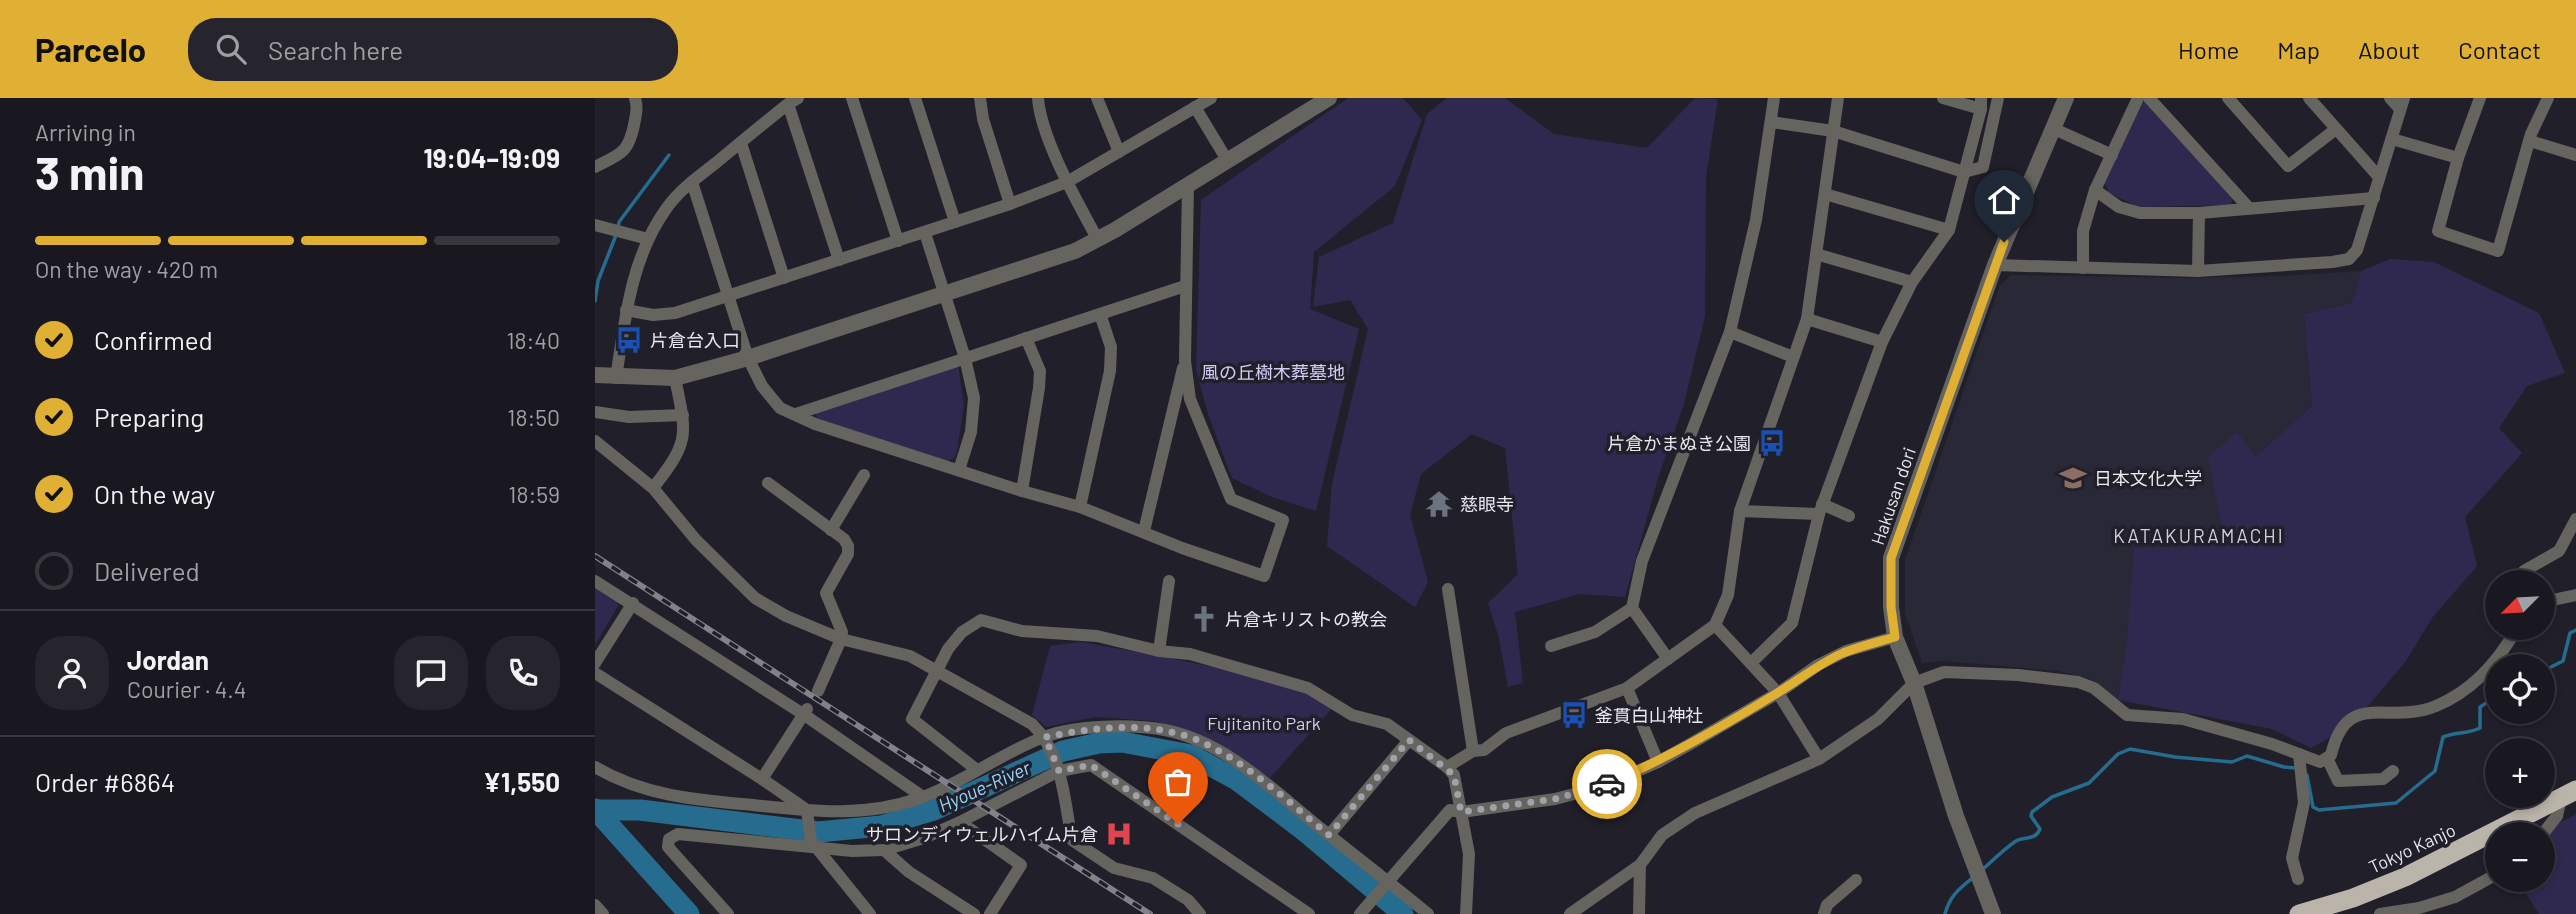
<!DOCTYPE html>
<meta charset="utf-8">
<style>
:root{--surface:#191820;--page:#26252d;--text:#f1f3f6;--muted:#9fa0a5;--line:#37373e;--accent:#e0b034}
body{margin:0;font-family:Barlow,"Noto Sans JP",sans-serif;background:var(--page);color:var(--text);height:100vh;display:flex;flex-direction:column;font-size:26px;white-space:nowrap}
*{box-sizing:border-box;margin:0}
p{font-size:23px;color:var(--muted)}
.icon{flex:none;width:38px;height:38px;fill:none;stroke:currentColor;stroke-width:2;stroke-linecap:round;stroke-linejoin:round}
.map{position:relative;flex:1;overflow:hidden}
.sheet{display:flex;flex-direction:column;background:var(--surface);width:595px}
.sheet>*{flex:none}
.needle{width:46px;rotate:246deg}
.buttons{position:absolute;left:1890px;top:472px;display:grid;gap:14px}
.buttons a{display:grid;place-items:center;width:70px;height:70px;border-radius:50%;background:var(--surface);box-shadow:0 4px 10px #0003,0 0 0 2px var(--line);font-size:35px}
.pin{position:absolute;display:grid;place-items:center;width:60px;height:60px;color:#fff;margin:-72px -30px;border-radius:50% 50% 50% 0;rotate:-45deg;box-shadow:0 0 7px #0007}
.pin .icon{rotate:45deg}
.courier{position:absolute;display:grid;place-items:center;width:70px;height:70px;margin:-35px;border:5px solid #e0b034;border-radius:50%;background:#fff;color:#222;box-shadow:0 2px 9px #0007}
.overview em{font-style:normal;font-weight:700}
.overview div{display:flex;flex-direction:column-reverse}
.overview{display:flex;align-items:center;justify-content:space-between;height:119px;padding:0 35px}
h1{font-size:46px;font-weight:700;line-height:52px}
.bar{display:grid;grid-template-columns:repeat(4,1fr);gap:10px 7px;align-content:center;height:84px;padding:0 35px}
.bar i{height:9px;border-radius:5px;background:var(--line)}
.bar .active{background:var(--accent)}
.bar p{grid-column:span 4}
.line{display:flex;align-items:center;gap:18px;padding:0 35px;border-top:2px solid var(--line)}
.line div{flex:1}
.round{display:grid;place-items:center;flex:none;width:74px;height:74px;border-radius:28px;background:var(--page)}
ol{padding:0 35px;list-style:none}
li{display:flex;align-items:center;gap:21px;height:77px}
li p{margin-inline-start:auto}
li .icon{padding:7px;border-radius:50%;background:var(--accent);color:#111;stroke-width:4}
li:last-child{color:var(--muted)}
li i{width:38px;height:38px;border:4px solid var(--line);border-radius:50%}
header{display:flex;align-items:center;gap:42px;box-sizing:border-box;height:98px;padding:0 35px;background:var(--accent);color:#111}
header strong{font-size:33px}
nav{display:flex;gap:38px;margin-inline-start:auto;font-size:24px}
.search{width:490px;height:63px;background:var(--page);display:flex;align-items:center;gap:18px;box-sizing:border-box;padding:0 24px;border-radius:28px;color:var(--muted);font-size:26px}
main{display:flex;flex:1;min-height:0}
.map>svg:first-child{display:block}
</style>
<header>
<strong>Parcelo</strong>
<div class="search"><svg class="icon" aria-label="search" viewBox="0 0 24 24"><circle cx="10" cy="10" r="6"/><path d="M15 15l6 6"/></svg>Search here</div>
<nav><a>Home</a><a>Map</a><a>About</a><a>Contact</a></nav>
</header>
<main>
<section class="sheet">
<div class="overview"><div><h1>3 min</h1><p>Arriving in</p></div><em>19:04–19:09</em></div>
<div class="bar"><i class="active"></i><i class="active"></i><i class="active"></i><i></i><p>On the way · 420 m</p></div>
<ol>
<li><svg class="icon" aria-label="check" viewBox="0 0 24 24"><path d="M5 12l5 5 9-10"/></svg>Confirmed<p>18:40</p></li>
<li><svg class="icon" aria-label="check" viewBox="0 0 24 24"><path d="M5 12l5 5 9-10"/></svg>Preparing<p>18:50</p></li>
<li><svg class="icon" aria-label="check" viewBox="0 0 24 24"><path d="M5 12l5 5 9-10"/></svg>On the way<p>18:59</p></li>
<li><i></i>Delivered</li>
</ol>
<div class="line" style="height:126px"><a class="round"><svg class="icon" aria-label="person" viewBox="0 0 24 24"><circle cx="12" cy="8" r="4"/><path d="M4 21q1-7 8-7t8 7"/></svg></a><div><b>Jordan</b><p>Courier · 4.4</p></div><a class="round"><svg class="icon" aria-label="chat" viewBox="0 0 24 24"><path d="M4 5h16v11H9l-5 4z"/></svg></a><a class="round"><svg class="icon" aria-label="phone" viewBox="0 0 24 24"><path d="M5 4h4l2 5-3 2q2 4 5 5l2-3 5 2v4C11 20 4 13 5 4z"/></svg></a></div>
<div class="line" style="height:91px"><div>Order #6864</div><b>¥1,550</b></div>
</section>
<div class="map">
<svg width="1981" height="816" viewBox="0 0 1981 816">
<rect width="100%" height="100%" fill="#21202a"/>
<!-- built -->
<path fill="#292837" d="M1766,173l-9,32 -48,11 8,92 -57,51 -28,88 -101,105 -8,50 -25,-20 -34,-9 -116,-10 -21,2 -17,-50v-53l95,-275 11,-10 172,3 99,-2z"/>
<!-- green -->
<g fill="#2f2950">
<path d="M753,0h55l19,22 -27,66 -81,66 -4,57 49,20 -43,182 -44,-14 -40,-19 -23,-61 -13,-47 5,-170z"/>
<path d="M852,0h58l49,36 93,14 48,-50 23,1 -12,78 -1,139 -21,88 -26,74 -33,119 -45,-3 -65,18 8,71 -15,4 -9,-49 -11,-35 30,-29 -13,-126 -33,-14 -51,40 -11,41 18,67 -13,25 -88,-61 5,-62 36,-155 -18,-29 -37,7 6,-50 74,-34 34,-109z"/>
<path d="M1551,3l87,98 -3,6 -92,2 -30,-15 -3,-9 35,-80z"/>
<path d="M1795,161l44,3 105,51 26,60 -38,13 -28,42 23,25 -57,64 12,49 -45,52 -26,43 -55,65 -40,22 -39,-19 -154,-29 9,-58 7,-94 92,-3 -18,-88 29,-25 18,25 57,-51 -8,-92 48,-11 9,-32z"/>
<path d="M363,267l6,40 -7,46 -3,7 -6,3 -130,-40 -3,-9z"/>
<path d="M0,489l22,13 1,6 -23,39z"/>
<path d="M485,544c58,10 116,20 173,35 30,9 53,13 80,30l-63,71 -72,-44 -44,-13 -58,-4 -50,10 -14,-12 18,-69z"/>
<path d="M1981,716v100h-37l-19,-30v-4h23v-45h-5z"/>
</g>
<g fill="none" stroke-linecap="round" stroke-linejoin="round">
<!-- stream -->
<g stroke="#266c8f" stroke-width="3.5">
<path d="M23,130l1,-6 50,-67"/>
<path d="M0,203l3,-20 18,-46"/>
<path d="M1948,573l20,-10 7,-28 6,-3"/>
<path d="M1712,677l6,32 6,3 77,-7 39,-32 8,-34c13,-5 25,-3 37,-9v-21l17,-11"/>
<path d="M1386,773c11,-10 23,-22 35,-30 9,-5 19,0 24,-12l-9,-13 1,-4 20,-15 37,-14 29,-29 12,-5 45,8 57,5 15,-6 37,11 12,1"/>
<path d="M1350,816c5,-19 15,-26 30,-38"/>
</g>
<!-- river -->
<g stroke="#266c8f" stroke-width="21">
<path d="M0,711l94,105"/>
<path d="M1,712h44l178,22 63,-6 53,-16 129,-59 36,-8 23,-1 69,13 46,25 65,49 101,85"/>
</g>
<!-- minor -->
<g stroke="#66645f" stroke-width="12">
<path d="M257,0l46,143"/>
<path d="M320,0l40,124"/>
<path d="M385,0l3,21 27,85"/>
<path d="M443,0c3,41 40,105 60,142"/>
<path d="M502,0l22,54"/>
<path d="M1348,0l38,11"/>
<path d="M1554,0l100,110"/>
<path d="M1633,0l60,68 48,-37"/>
<path d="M1714,0l70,79"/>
<path d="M1795,0l10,11"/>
<path d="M1885,0l-22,60 -20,73 60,20 33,-117 17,-36"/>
<path d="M193,6l51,156"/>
<path d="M600,9l32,53"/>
<path d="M1176,24l62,9 131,41 19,-5 15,-69"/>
<path d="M1457,30l60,27"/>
<path d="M1797,41l66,19"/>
<path d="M1935,43l46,14"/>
<path d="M146,45l43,135"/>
<path d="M0,69c25,-13 33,-13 39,-42 2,-11 4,-16 1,-27"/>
<path d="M97,84l56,176 14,28 18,22 35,16 207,67 58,16 102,41 82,28 19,-56 -52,-21 -41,-100 -5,-38 3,-176"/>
<path d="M1500,92l24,17 21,6h59l175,-15"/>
<path d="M1230,96l124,36"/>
<path d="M0,127l53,14"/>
<path d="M330,135l40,125 9,40 -3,34 -12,38"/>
<path d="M1221,156l96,28"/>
<path d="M1400,167l203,6 134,-9 17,-3 8,-9 47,-152"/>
<path d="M1488,170v-37l12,-41 43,-92"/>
<path d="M1603,173l1,-58"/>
<path d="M31,212l27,5 22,-2 335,-109 57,-22 144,-84"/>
<path d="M1212,221l75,23"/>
<path d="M1135,234l63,25"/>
<path d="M21,280c9,-59 15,-120 50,-169 13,-19 33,-33 51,-47 24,-20 47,-39 71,-58l10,-6"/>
<path d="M0,314l34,5 54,-2"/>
<path d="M201,316l389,-128"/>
<path d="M0,343l58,47 43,52 59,58 31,18 55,23 69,17 122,68c31,30 32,76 40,116l42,28 39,10 35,22 12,14"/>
<path d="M173,385l76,56 4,7v8l-22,39 16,39 -1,7 -23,52"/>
<path d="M58,390c37,-47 34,-52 22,-110"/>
<path d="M427,393l17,-103 1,-17 -14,-33"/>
<path d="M1227,406l27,12"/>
<path d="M485,409l30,-136 1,-24 -11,-33"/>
<path d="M1145,413l79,3 63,-172 30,-60 37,-52 32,-121v-11"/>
<path d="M236,432l33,-55"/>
<path d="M549,433l39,-163"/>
<path d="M0,483l208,133 120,83"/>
<path d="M1922,485l7,-12 35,-20 17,-32"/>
<path d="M853,491l25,162"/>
<path d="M1948,504l33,-7"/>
<path d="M1120,527l63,68 41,66"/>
<path d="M956,548l44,-14 37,-24"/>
<path d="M564,553l10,-70"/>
<path d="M1073,561l-36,-51 10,-47 88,-229 26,-112 18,-122"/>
<path d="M0,565l38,-60"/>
<path d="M1156,565l41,-40 27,-109"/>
<path d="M0,575l167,106 42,29"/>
<path d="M1032,590l31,74"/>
<path d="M1732,660l11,23 45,-2 10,-8"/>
<path d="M0,669c49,29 102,33 158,38 58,6 111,13 167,-7 43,-15 81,-45 124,-61 32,-12 87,-13 121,-7 62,12 111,63 159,101 35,28 70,55 104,83"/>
<path d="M382,672l-65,-51 36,-70 14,-17 19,-12 41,11 75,5 62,15 31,3 118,34 44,27 35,9 60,43"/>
<path d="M167,681l45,-70"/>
<path d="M212,713l4,30 59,73"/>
<path d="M365,724l99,-51 32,-6 218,149"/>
<path d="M734,737l80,-95"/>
<path d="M1947,737l15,-19 4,-18"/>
<path d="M289,752l25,22 65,42"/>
<path d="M1703,781l-6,-21 12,-55 -5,-49"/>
<path d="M0,807l8,9"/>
<path d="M133,816l-60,-67 1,-8 9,-5 174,17 32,-1 40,-12 36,-16 61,43 -31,49"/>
<path d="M765,816l90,-104 11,2 94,-13 46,-12 57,-25 34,-19 86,-50 40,-28 28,-14 49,-14"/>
<path d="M871,816l3,-60 -15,-79 -7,-8 26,-16 11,-1 22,-17 121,-45 88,-63 13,-30 12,-84 67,-192 31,-221"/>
<path d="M975,816l70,-49 22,-30 33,-22 124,-54 59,-40 36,-36 30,-11 74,3 60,7 16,6 33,27 56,4 89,25 48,18 11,-7c16,-67 57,-29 105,-49 36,-15 62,-44 81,-78"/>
<path d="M1044,816l1,-49"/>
<path d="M1229,816l3,-9 29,-25"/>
<path d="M1785,816l39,-6 36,-11 42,-23"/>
</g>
<!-- tertiary -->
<g stroke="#66645f" stroke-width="16">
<path d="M0,277l80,3 73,-20 327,-107 40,-21 214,-132"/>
<path d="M1398,816l-37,-98 -42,-133 -19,-46 -4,-30v-49l104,-293 71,-167"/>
</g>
<!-- trunk -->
<path stroke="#bbb4aa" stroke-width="19" d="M1704,816l54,-16 52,-21 171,-87"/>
<defs>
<path id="rail" d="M0,458l555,358"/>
</defs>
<!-- rail casing -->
<use href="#rail" stroke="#83828a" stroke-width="6"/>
<!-- rail -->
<use href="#rail" stroke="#21202a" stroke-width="3.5" stroke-dasharray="10" stroke-linecap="butt"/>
</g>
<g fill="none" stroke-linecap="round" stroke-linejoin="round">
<!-- done -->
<path stroke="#a2a1a9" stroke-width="7" stroke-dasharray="0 12.6" d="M583,726l-87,-59 -32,6 -14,-34c53,-10 112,-18 163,8 44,22 83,59 121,90l80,-95 45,35 7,37 94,-13 52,-15"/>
<!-- route -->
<path stroke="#e0b034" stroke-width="9" d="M1012,686c59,-25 113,-56 167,-89 24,-14 44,-31 69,-42 17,-7 35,-11 52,-16l-4,-30v-49l113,-316"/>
</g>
<!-- icons -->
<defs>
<symbol id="bus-bare" viewBox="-9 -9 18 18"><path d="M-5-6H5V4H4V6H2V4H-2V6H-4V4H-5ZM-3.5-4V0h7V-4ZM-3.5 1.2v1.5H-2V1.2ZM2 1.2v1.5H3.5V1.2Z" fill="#1a4fb4" stroke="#21202a" stroke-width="2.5" paint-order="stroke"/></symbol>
<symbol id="university-bare" viewBox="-9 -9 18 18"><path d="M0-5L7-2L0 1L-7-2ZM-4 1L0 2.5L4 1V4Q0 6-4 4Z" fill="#8d6e63" stroke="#21202a" stroke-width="2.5" paint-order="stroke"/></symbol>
<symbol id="temple-bare" viewBox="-9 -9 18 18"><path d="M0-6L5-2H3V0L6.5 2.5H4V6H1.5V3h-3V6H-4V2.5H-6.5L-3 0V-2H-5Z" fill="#6b7280" stroke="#21202a" stroke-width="2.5" paint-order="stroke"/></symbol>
<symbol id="church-bare" viewBox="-9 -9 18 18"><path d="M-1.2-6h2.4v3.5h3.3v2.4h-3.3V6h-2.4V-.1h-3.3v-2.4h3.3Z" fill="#6b7280" stroke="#21202a" stroke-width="2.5" paint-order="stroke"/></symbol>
<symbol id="hospital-bare" viewBox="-9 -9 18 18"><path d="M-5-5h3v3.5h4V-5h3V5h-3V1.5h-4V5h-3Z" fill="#e0444e" stroke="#21202a" stroke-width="2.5" paint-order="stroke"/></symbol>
</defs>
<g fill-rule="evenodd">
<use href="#bus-bare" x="15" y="223" width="38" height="38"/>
<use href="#bus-bare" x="1158" y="326" width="38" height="38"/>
<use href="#university-bare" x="1459" y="361" width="38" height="38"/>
<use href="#temple-bare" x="825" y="387" width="38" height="38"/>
<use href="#church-bare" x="590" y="502" width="38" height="38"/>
<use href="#bus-bare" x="960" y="598" width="38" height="38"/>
<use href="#hospital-bare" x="505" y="717" width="38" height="38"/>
</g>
<g text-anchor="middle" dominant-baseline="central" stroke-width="7" stroke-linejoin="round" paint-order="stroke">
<!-- poi labels -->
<g font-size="18" fill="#e8e7ee" stroke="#21202a" text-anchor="start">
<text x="55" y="242">片倉台入口</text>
<text x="1156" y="345" text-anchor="end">片倉かまぬき公園</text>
<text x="1499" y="380">日本文化大学</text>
<text x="865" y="406">慈眼寺</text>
<text x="630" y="521">片倉キリストの教会</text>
<text x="1000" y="617">釜貫白山神社</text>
<text x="503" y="736" text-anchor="end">サロンディウェルハイム片倉</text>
</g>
<!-- park labels -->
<g font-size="18" fill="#d0ccf5" stroke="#21202a">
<text x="678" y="274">風の丘樹木葬墓地</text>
<text x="669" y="625">Fujitanito Park</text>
</g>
<!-- street labels -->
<g font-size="18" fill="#e8e7ee" stroke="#21202a">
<text transform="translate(1298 398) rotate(-71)">Hakusan dori</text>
<text transform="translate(1817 750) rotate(-25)">Tokyo Kanjo</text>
</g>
<!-- neighbourhood labels -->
<g font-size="19" letter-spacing="2" fill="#d1d1de" stroke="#21202a">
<text x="1604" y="437">KATAKURAMACHI</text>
</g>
<!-- water labels -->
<g font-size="19" font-style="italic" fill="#96d7fc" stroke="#21202a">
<text transform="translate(389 688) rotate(-24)">Hyoue-River</text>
</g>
</g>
</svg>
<div class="buttons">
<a><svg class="needle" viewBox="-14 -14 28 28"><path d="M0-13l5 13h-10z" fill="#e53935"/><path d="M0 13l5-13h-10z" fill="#9fa0a5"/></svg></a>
<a><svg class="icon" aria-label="locate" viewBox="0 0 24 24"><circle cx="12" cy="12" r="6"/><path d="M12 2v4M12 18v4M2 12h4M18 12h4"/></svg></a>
<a>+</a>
<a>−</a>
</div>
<div class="pin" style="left:583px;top:726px;background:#ea580c"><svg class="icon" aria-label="bag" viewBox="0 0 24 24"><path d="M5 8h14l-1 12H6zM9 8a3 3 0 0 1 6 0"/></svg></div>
<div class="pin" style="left:1409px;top:144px;background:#1f2937"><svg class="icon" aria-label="home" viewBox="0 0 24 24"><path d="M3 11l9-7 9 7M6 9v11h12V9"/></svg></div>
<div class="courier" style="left:1012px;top:686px"><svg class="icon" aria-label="car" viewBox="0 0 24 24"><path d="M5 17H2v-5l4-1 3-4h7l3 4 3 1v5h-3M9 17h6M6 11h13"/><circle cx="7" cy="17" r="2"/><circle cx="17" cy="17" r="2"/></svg></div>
</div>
</main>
